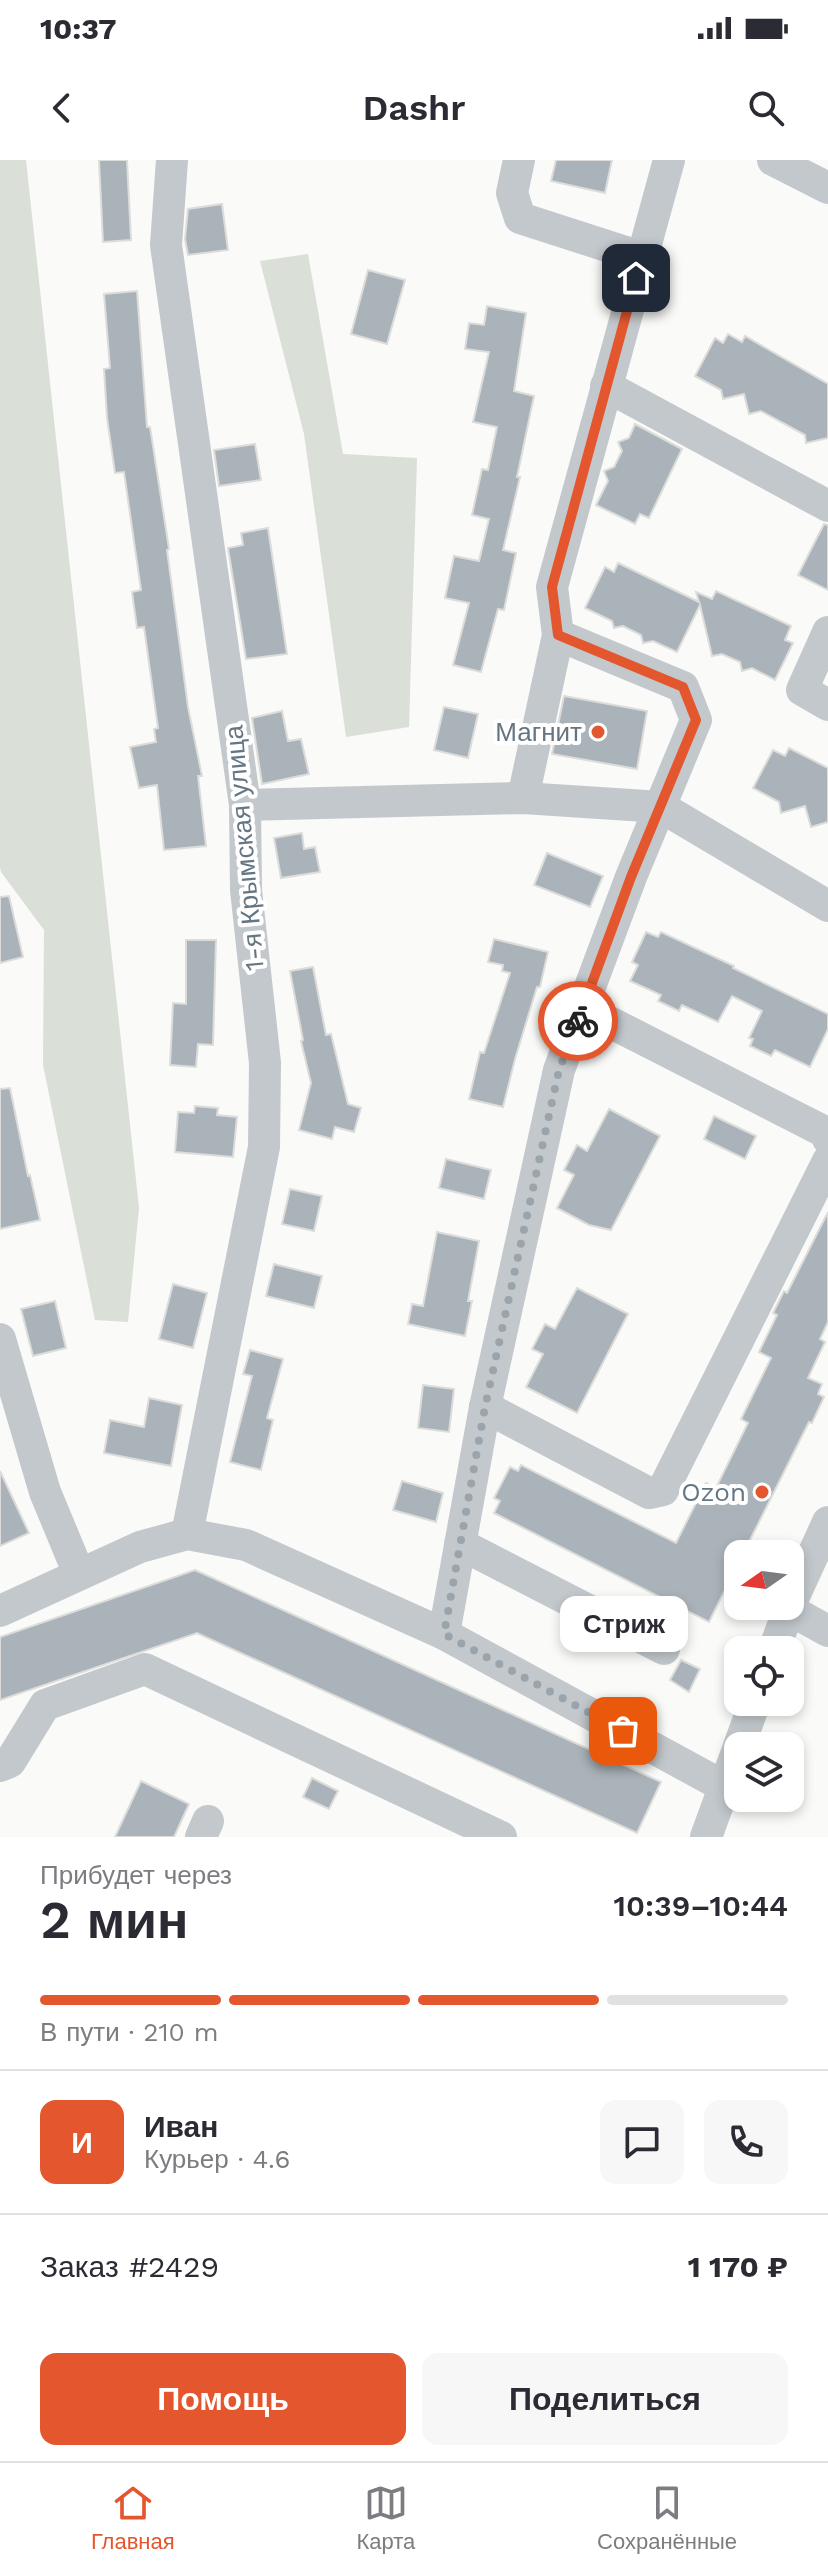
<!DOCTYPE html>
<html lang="ru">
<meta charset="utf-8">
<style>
:root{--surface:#fff;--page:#f7f7f7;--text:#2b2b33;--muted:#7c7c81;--line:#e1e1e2;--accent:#e4572e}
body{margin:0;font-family:"Work Sans",sans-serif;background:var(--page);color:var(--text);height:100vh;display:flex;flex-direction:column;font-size:30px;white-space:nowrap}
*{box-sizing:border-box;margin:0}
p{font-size:26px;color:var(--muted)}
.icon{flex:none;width:44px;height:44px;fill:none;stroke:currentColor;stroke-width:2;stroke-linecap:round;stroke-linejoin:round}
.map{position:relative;height:1677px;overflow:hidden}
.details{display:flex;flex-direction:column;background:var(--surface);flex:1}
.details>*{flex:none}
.needle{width:52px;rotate:256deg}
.controls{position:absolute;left:724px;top:1380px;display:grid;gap:16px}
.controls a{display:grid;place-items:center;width:80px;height:80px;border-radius:16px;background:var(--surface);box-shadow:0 4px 12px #0003;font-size:40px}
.pin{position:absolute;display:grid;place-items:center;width:68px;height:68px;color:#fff;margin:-34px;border-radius:16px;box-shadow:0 4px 12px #0006}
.courier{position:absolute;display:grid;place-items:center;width:80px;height:80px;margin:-40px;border:6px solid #e4572e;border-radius:50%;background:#fff;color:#222;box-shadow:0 2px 10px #0007}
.bubble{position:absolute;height:56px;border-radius:16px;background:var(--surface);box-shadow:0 4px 12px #0003;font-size:26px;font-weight:600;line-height:56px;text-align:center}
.head em{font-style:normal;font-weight:600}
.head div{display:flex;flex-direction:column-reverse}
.head{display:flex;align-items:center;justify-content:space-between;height:136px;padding:0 40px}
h1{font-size:52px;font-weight:600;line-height:60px}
.bar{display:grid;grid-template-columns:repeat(4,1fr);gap:12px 8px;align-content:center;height:96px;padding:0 40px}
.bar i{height:10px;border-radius:6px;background:var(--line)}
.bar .on{background:var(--accent)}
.bar p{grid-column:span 4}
.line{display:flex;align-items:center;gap:20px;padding:0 40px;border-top:2px solid var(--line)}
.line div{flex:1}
.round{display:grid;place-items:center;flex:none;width:84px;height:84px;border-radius:16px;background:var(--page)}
.button{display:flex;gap:16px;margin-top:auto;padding:16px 40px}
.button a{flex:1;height:92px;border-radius:16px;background:var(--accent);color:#fff;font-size:32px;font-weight:600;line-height:92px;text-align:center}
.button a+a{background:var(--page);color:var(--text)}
.status{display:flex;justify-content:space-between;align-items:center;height:56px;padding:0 40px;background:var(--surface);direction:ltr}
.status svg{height:22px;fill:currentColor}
header{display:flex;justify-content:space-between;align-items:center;height:104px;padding:0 40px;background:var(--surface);font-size:36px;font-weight:600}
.dock{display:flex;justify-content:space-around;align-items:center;height:112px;border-top:2px solid var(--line);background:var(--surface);font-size:22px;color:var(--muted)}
.dock a{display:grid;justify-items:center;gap:4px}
.dock .on{color:var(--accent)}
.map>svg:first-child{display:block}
</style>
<div class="status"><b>10:37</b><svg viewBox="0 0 49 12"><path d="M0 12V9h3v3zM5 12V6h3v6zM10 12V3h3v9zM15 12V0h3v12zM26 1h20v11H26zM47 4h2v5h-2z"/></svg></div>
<header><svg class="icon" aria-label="back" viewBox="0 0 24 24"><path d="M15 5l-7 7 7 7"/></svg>Dashr<svg class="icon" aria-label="search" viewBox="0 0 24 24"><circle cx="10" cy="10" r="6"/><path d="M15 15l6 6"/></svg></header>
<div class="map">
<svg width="828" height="1677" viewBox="0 0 828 1677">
<rect width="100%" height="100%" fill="#fafaf8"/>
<!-- green -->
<g fill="#dadfd7">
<path d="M0,0h26l113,1048 -11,114 -33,-2 -52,-255 1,-135 -43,-58 -1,-5z"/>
<path d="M308,94l35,200 74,4 -8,269 -63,10 -42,-303 -44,-173z"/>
</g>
<!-- building -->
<g fill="#aab3b9" stroke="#dcdcda" stroke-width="2">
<path d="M99,0h28l4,80 -28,2z"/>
<path d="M556,0h56l-7,33 -54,-12z"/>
<path d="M222,44l6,46 -40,5 -3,-16 3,-30z"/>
<path d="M368,110l37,10 -18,64 -36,-10z"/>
<path d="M137,131l10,136h3l19,122 -2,1 21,157 14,69h-4l8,70 -42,4 -7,-65 -18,3 -9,-41 26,-5 -2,-13 4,-1 -14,-101 -7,1 -5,-36 9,-2 -17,-118 -9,1 -8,-55 -3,-49 6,-1 -6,-74z"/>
<path d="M487,146l39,7 -12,78 20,5 -17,81h3l-17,73 13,3 -12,57 -6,-1 -17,63 -28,-7 16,-62 -24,-5 9,-42 25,5 10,-42 -17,-4 10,-46 6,1 9,-43 -24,-5 16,-70 -24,-3 4,-26 15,2z"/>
<path d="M728,174l14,8 3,-6 83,48v54l-22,5 -1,-8 -44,-24 -12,3 -5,-20 -21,5 -2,-9 -26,-14 20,-38 8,5z"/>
<path d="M635,264l47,25 -33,69 -9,-4 -5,10 -39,-19 12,-24 -4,-10 10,-4 8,-16 -4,-9 11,-4z"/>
<path d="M255,284l6,36 -42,6 -5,-36z"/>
<path d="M824,364l4,1v65l-30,-15z"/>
<path d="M268,368l19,126 -41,5 -18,-111 15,-3 -2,-12z"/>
<path d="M618,403l81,39 -3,-10 16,7 4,-8 75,35 -6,14 8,3 -18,37 -23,-12 -10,3 -2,-9 -18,-8 -10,2 -12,-51 -23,47 -24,-11 -10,2 -2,-8 -18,-9 -9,2 -2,-7 -27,-13 20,-41 9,5z"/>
<path d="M564,536l83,15 -10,58 -85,-15z"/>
<path d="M444,547l34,7 -10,44 -34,-8z"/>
<path d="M282,551l6,30 13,-2 8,35 -47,10 -10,-66z"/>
<path d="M789,588l39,20v54l-17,5 -6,-21 -24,7 -2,-11 -26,-14 20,-38 12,6z"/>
<path d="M302,673l2,16 11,-2 5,25 -39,6 -7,-40z"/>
<path d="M547,693l56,23 -13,31 -56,-22z"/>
<path d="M9,736l14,61 -23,6v-66z"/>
<path d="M646,772l12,5 3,-5 73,34 -1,2 95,46v15l-18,38 -35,-17 -4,6 -21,-10 3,-7 -4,-1 13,-27 -30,-15 -14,26 -36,-17 -3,6 -21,-10 3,-6 -31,-14 8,-16 -6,-3z"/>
<path d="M494,779l54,13 -8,35h-3l-22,72 -12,48 -34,-8 11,-47 4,1 26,-80 -8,-2 1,-6 -15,-3z"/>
<path d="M186,780h30l-3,105 -15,-1 -2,23 -26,-2 3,-62 13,1z"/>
<path d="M313,807l13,68 5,-1 17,70 13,4 -7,24 -19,-5 -3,12 -33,-9 12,-47 -10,-42 2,-1 -13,-69z"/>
<path d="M10,928l18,88 2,-1 10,45 -40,9v-140z"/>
<path d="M195,946l23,2 -1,7 20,2 -4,40 -58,-5 3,-40 16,1z"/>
<path d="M609,949l51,27 -49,94 -22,-5 -32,-17 17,-33 -10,-5 13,-25 10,6z"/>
<path d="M714,956l42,20 -11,23 -41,-20z"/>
<path d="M446,999l45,11 -7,29 -45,-11z"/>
<path d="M290,1029l32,7 -8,35 -32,-7z"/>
<path d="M828,1052v110l-8,17 5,3 -17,36 14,6 -4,10 6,3 -12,26 -3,-1 -66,132h-5v10l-29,58 -215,-109 6,-12 -6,-3 16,-31 8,4 3,-6 155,78 30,-60 10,5 32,-65 -7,-4 30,-61 -12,-6 18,-37 -4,-2 11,-22 3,2z"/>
<path d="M437,1072l42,9 -11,60h4l-7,35 -57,-12 4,-20 11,2z"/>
<path d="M274,1104l48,12 -8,32 -48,-12z"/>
<path d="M173,1124l34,9 -14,55 -34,-9z"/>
<path d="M577,1128l51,26 -51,99 -51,-26 17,-33 -11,-5 13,-25 10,5z"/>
<path d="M55,1141l11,47 -33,8 -12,-47z"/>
<path d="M250,1190l33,9 -16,59 6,2 -12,50 -31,-8 22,-86 -9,-2z"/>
<path d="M423,1225l31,4 -5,43 -31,-4z"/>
<path d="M149,1238l33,7 -11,61 -67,-13 6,-33 34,7z"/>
<path d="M0,1311l29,62 -29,13z"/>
<path d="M402,1321l41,12 -7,29 -43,-12z"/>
<path d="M195,1410l466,212 -24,51 -440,-200 -197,67v-63z"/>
<path d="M681,1500l19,9 -11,23 -19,-12z"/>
<path d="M312,1618l26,13 -9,18 -26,-12z"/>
<path d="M141,1621l48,23 -15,33h-59z"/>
</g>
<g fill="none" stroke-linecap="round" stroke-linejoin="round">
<!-- minor -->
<g stroke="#c3c8cc" stroke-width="32">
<path d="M172,0l-6,85 79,560 1,85 19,173 -1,84 -77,387"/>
<path d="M519,0l-7,33 8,25 121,39"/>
<path d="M773,0l55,28"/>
<path d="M606,226l222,120"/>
<path d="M828,472l-26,58 26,15"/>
<path d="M523,638l35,-163"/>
<path d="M245,645l278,-7 138,9 167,99"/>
<path d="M582,848l243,124 3,7"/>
<path d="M0,1179l45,153 34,82"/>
<path d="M485,1247l164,86 14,-3 165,-329"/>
<path d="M460,1384l204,105"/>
<path d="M790,1445l38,-83"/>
<path d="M788,1449l40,22"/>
<path d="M0,1451l140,-64 47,-13 59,11 198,89 281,153"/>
<path d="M444,1474l41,-227 74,-337 72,-193 65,-157 -13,-33 -125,-52 -6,-48 117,-427"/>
<path d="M774,1490l16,-44"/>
<path d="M739,1586l16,-44"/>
<path d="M0,1606l10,-4 35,-57 100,-36 356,168"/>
<path d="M201,1677l7,-16"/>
<path d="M706,1677l32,-88"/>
</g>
</g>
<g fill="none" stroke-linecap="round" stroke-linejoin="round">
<!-- done -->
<path stroke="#99a4ac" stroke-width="8" stroke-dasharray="0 14.4" d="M578,861l-19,49 -74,337 -41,227 179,97"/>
<!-- route -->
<path stroke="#e4572e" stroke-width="10" d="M578,861l53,-144 65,-157 -13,-33 -125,-52 -6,-48 84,-309"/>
</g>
<!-- markers -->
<g fill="#e4572e" stroke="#fff" stroke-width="3">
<circle cx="598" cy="572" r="8"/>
<circle cx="762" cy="1332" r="8"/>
</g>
<g text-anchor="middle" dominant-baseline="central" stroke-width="8" stroke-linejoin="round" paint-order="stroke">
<!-- poi labels -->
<g font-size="26" fill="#657683" stroke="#fff" text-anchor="end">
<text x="582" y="572">Магнит</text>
<text x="746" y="1332">Ozon</text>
</g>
<!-- street labels -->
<g font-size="26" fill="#657683" stroke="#fff">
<text transform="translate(244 688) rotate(-95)">1-я Крымская улица</text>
</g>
</g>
</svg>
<div class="controls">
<a><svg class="needle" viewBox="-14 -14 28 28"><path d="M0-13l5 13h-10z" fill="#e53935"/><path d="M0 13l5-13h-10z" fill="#7c7c81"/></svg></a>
<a><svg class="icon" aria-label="locate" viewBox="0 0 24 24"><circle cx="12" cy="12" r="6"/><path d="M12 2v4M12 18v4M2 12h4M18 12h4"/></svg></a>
<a><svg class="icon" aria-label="layers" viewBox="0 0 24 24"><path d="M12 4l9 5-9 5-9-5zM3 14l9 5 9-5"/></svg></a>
</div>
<div class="pin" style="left:623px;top:1571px;background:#ea580c"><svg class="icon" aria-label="bag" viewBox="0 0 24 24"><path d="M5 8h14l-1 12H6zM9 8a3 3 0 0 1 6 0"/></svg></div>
<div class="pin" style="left:636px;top:118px;background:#1f2937"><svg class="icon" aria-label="home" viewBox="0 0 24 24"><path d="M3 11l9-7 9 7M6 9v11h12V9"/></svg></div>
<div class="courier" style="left:578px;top:861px"><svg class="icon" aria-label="bike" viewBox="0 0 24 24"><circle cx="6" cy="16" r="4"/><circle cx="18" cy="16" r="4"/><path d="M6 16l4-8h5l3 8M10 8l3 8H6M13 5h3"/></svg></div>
<div class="bubble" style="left:560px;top:1436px;width:128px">Стриж</div>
</div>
<section class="details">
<div class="head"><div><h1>2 мин</h1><p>Прибудет через</p></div><em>10:39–10:44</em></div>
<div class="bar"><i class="on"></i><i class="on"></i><i class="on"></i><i></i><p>В пути · 210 m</p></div>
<div class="line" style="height:144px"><b class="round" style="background:var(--accent);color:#fff">И</b><div><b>Иван</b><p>Курьер · 4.6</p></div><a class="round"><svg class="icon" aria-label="chat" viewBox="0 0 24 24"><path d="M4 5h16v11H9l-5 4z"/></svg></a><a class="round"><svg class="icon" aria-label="phone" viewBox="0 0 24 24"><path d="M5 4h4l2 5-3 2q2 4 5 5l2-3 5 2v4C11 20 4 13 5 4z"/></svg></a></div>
<div class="line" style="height:104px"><div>Заказ #2429</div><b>1 170 ₽</b></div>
<div class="button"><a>Помощь</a><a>Поделиться</a></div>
</section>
<nav class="dock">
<a class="on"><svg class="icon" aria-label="home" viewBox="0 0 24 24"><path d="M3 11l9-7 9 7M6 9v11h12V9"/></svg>Главная</a>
<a><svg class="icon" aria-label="map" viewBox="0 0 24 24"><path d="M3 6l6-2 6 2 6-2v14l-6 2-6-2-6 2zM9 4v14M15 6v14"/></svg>Карта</a>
<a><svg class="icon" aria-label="saved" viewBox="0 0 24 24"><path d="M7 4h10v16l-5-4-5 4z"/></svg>Сохранённые</a>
</nav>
